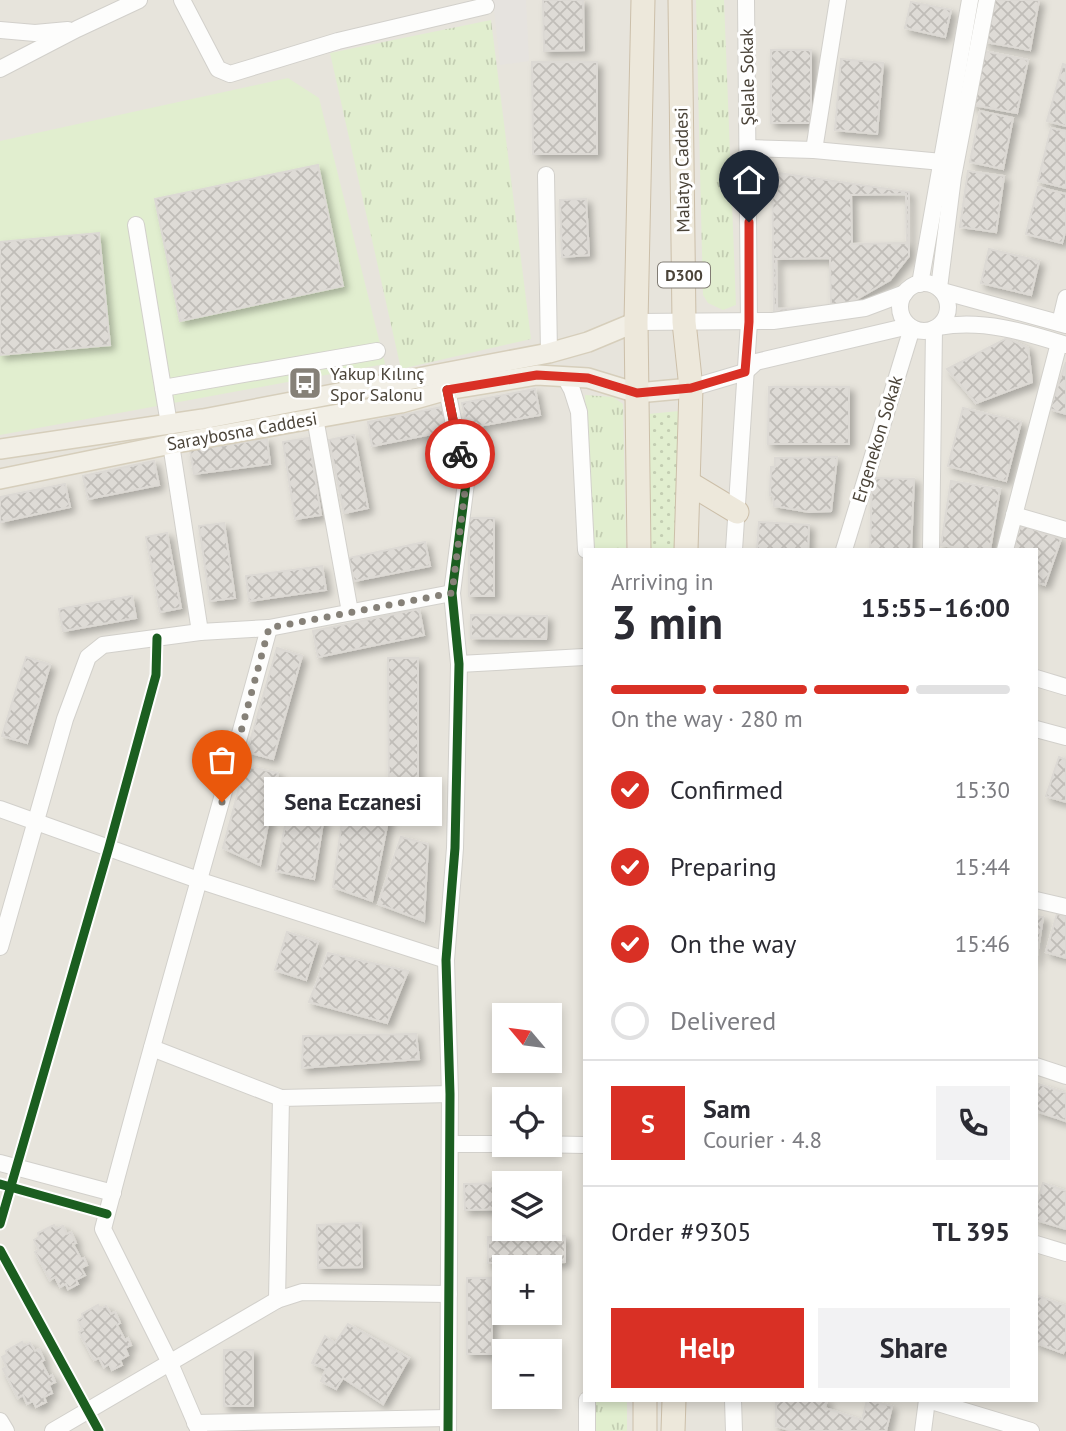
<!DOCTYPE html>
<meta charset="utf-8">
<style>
:root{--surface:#fff;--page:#f2f2f3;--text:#2b2b33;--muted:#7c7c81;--line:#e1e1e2;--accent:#d93025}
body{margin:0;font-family:"PT Sans",sans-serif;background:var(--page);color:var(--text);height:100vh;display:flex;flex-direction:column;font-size:26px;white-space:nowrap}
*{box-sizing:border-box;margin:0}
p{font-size:23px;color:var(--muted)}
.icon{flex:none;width:38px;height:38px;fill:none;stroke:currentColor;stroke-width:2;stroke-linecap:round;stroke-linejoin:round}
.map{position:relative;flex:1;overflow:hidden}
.drawer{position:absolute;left:583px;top:548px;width:455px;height:854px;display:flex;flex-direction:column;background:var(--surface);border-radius:0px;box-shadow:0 4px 10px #0003}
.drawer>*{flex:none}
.needle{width:46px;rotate:299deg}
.tools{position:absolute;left:492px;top:1003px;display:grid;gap:14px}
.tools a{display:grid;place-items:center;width:70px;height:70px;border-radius:0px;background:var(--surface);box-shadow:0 4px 10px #0003;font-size:35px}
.pin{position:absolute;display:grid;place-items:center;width:60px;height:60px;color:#fff;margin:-72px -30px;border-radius:50% 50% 50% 0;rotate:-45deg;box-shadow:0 0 7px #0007}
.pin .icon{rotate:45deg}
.courier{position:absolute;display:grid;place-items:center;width:70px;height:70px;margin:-35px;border:5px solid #d93025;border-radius:50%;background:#fff;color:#222;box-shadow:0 2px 9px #0007}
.bubble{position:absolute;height:49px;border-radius:0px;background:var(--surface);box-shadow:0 4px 10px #0003;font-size:23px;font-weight:800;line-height:49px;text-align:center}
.overview em{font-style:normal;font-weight:800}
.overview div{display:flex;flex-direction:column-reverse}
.overview{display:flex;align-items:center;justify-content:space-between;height:119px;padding:0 28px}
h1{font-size:46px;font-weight:800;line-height:52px}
.bar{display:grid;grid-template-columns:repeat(4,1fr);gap:10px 7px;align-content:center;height:84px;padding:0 28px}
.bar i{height:9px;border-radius:5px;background:var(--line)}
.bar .active{background:var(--accent)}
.bar p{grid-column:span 4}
.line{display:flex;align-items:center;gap:18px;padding:0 28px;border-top:2px solid var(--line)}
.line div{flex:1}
.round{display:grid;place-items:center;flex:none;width:74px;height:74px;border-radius:0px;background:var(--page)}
ol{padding:0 28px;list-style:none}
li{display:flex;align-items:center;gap:21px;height:77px}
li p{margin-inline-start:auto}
li .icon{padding:7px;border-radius:50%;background:var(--accent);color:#fff;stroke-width:4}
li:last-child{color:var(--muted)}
li i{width:38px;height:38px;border:4px solid var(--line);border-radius:50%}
.action{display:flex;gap:14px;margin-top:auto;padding:14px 28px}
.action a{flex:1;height:80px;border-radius:0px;background:var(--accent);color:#fff;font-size:28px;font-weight:800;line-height:80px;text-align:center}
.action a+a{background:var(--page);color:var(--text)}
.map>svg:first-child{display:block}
</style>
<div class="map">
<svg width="1066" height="1431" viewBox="0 0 1066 1431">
<defs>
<pattern id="grass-dots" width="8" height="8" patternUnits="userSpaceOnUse" patternTransform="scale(1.75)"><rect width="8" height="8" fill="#e1eecf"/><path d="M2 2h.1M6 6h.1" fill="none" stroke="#c3cdb2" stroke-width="1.8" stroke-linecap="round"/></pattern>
<pattern id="park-tufts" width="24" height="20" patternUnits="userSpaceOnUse" patternTransform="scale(1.75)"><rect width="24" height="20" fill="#e1eecf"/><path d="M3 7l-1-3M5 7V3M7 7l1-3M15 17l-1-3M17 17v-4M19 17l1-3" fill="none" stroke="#c3cdb2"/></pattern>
<pattern id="building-cross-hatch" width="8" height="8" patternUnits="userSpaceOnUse" patternTransform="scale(1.75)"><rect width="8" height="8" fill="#dedbd6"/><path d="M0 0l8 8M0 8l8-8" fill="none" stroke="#c0bdb8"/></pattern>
<filter id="shadow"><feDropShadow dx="4.5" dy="4.5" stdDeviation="3.5" flood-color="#0004"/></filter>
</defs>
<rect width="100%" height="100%" fill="#f4f2ee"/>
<!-- residential -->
<path fill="#e7e4dc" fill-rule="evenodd" d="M0,0h1066v1431h-1066zM584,550h452v850h-452zM504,1015h46v45h-46zM504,1099h46v45h-46zM504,1183h46v45h-46zM504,1267h46v45h-46zM504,1351h46v45h-46z"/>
<!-- grass -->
<path fill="url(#grass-dots)" d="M679,411l-4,138h-25l-2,-135z"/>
<!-- park -->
<g fill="url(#park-tufts)">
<path d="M696,0h28l12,305 -13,5 -15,-7 -5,-8z"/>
<path d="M491,20l40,319 -130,30 -71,-316z"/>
<path d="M585,395l28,2 10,7 3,145h-37z"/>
<rect x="593" y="1400" width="34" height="31"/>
</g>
<!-- pitch -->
<path fill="#e1eecf" d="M288,78l31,20 66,266 -385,71v-294z"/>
<!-- parking -->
<path fill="#e6e3df" d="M493,0h33l3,61 -29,4z"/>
<!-- building -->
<g fill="url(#building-cross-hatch)" stroke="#dcd9d4" stroke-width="2" fill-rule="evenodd" filter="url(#shadow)">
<path d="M543,0h40l1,50 -40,1z"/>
<path d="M992,0h47l-9,50 -45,-8z"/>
<path d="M911,2l40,8 -6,27 -40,-9z"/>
<rect x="771" y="50" width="40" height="73"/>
<path d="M984,51l44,9 -11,53 -44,-8z"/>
<path d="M841,59l42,4 -6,71 -42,-4z"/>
<path d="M532,62h65v92h-64z"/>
<path d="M1063,64l3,1v61l-19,-5z"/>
<path d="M980,111l33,7 -10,51 -33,-7z"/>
<path d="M1051,128l15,3v57l-28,-7z"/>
<path d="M318,165l25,121 -163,35 -25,-122z"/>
<path d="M968,171l36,5 -8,56 -36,-5z"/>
<path d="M772,172l137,20v64l-19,24 -49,28 -67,4zM906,194l1,49 -55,1 -1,-49zM830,258l1,49 -54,2 -1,-50z"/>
<path d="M1038,187l28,7v35l-4,14 -36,-9z"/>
<path d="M586,199l3,56 -27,2 -2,-57z"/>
<path d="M99,233l11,112 -110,10v-113z"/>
<path d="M989,249l50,12 -8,34 -50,-12z"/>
<path d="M1007,338l21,10 4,34 -56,21 -29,-34z"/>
<path d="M1066,362v52l-16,-5z"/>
<path d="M769,387h80v57h-81z"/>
<path d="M535,389l5,26 -73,13 -5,-25z"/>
<path d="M442,407l5,24 -75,15 -4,-24z"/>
<path d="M963,408l58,14 -15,59 -58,-15z"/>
<path d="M354,435l14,73 -24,5 -15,-73z"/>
<path d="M309,438l12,77 -26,4 -12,-77z"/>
<path d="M267,439l3,25 -76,10 -4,-24z"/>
<path d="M837,457l-6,54 -22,1 -35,-6 -1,-10 -3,-1 1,-28h4v-9z"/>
<path d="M154,461l5,24 -71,14 -5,-23z"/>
<path d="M872,478l42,1 -3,71h-41z"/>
<path d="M951,481l49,8 -10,61h-19l-30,-5z"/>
<path d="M65,484l5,23 -70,15v-25z"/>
<rect x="469" y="518" width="25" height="78"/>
<path d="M759,522l50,3 -1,25h-51z"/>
<path d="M224,523l11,75 -25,3 -11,-75z"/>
<path d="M1021,525l40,14 -16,46 -9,-3v-32h-24z"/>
<path d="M167,533l14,75 -21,4 -14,-75z"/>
<path d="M425,542l5,24 -76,15 -5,-23z"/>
<path d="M322,566l4,24 -77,11 -3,-25z"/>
<path d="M132,596l4,22 -73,13 -4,-22z"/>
<path d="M419,609l5,26 -106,22 -5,-26z"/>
<path d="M471,615l76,1 -1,23 -75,-1z"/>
<path d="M277,648l25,8 -29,103 -26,-7z"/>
<path d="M26,657l24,8 -23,78 -25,-7z"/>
<path d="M388,658h30v146h-29z"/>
<path d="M1059,757l7,3v42l-20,-6z"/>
<path d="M245,766l33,7 -18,92 -37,-17z"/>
<path d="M294,781l34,10 -14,88 -38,-8z"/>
<path d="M345,799l45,12 -18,90 -39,-14z"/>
<path d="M401,837l27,7 -4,77 -46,-17z"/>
<path d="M1057,914l9,2v42l-20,-6z"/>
<path d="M1036,916l7,1 -7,45z"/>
<path d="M287,932l31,10 -12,38 -31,-10z"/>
<path d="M328,953l80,18 -21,52 -78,-21z"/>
<path d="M416,1034l3,25 -117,9 1,-32z"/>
<path d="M1038,1084l28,9v28l-30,-10z"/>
<path d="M504,1183v26l-39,1 -1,-26z"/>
<path d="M1043,1183l23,8v38l-30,-9v-14z"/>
<path d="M361,1223l1,44 -44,1 -1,-43z"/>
<path d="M54,1225l2,4 7,-3 4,8 4,-2 5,11 -3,1 8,15 3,-1 3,7 -6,3 4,7 -9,5 2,4 -10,5 -2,-5 -6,3 -5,-10 -5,3 -15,-28 4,-2 -5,-10 5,-3 -1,-4z"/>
<path d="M565,1236v26l-77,1v-26z"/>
<rect x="467" y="1278" width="25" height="76"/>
<path d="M1036,1295l30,11v43l-3,4 -27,-10z"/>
<path d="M98,1305l2,4 6,-3 5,8 4,-2 5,11 -3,2 8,15 3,-2 3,7 -6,3 3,7 -8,5 2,5 -10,5 -3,-6 -5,3 -5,-9 -5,2 -15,-28 4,-2 -5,-10 5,-3 -1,-3z"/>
<path d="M348,1324l61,34 -26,46 -40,-26 -7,11 -15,-8 5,-12 -14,-6 13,-27 10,7z"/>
<path d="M22,1342l2,4 6,-3 5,8 4,-2 5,11 -3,2 8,15 3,-2 3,7 -6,3 3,8 -8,4 2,5 -10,5 -3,-6 -6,3 -4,-9 -5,3 -15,-29 4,-2 -5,-10 5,-3 -1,-3z"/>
<rect x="224" y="1350" width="29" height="56"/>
<path d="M776,1400h51l-2,8 37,12 5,-20 25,6 -6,25h-94l-16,-5z"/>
</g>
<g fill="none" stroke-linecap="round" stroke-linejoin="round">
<defs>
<g id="minor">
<path d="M182,0l36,69 12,5 108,-33 148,-35"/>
<path d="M0,30l35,3 33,-3"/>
<path d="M0,69l77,-40 62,-29"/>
<path d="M749,148l65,2 128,12"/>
<path d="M814,150l24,-150"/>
<path d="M546,175l3,178"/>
<path d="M136,225l33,199"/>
<circle cx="924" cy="307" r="24"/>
<path d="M920,284l50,-284"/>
<path d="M939,288l14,-111 34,-177"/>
<path d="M942,291l124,34"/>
<path d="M636,322l137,-1 92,-13 40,-15"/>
<path d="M1060,323l6,-25"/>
<path d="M939,327c43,-8 86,5 127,18"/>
<path d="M565,377l7,13 7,22 7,138"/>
<path d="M163,388l214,-37"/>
<path d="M691,388l54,-16 11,-10 153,-36"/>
<path d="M447,390l19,93 -14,110 7,71 -4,184 -9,112 4,134 -2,337"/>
<path d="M315,418l35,194"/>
<path d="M171,444l29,188"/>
<path d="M1014,515l52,15"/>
<path d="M734,550l15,-228 -3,-322"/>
<path d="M844,550l68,-222"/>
<path d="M931,550l3,-221"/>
<path d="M1005,550l54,-207"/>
<path d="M459,664l125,-7"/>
<path d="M1036,678l30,9"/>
<path d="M1036,729l30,8"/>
<path d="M0,809l201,72 245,79"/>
<path d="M1036,900l30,7"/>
<path d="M0,947l65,-228 23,-62 15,-12 97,-13 69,-4 183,-35"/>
<path d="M152,1048l129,50"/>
<path d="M1036,1066l30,10"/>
<path d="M450,1144h54"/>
<path d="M529,1144l55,1"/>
<path d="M0,1163l113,30"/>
<path d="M1036,1244l30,9"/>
<path d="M277,1300l4,-202 169,-4"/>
<path d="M733,1400l1,31"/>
<path d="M928,1400l103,31"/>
<path d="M0,1421l6,10"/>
<path d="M195,1423l253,-5"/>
<path d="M53,1431l224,-131 25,-8 147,2"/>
<path d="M199,1431l-30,-70 -66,-132c52,-201 112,-400 166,-601"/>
<path d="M587,1431v-31"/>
<path d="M923,1431l4,-31"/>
</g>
<g id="major">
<path d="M0,449l203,-30 346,-66 39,-11 48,-20"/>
<path d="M0,479l171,-35 230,-41 46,-13 90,-15 51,3 49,15 54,-5"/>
</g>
<g id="highway">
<path d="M680,0l4,322 7,66 -5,162"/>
<path d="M689,483l48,29"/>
<path d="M639,550l-3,-228 7,-322"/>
<path d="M645,1431v-31"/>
<path d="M673,1431l1,-31"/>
</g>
</defs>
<!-- minor casing -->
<use href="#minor" stroke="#d2d0cb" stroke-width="18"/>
<!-- major casing -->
<use href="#major" stroke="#d6cebb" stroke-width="22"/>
<!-- highway casing -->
<use href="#highway" stroke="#ccbfa9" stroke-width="25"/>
<!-- minor -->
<use href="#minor" stroke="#fdfdfc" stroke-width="16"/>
<!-- major -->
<use href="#major" stroke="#f2efe6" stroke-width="19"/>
<!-- highway -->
<use href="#highway" stroke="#ede8db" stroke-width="23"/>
<defs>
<g id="cycleway">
<path d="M447,390l19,93 -14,110 7,71 -4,184 -9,112 4,134 -2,337"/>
<path d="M0,1184l107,30"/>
<path d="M0,1224l109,-377 47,-172 1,-37"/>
<path d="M0,1250l99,181"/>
</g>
</defs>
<!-- cycleway casing -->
<use href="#cycleway" stroke="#fff" stroke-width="13"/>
<!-- cycleway -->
<use href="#cycleway" stroke="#1b5e20" stroke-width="9"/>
</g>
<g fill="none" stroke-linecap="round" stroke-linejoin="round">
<!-- done -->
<path stroke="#868178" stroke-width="7" stroke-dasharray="0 12.6" d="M222,802l47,-174 183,-35 14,-110 -6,-29"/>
<!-- route -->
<path stroke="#d93025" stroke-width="9" d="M460,454l-13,-64 90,-15 51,3 49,15 54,-5 54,-16 4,-50v-100"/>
</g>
<!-- icons -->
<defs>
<symbol id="bus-square" viewBox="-11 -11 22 22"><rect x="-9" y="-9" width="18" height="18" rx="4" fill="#868178" stroke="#fff"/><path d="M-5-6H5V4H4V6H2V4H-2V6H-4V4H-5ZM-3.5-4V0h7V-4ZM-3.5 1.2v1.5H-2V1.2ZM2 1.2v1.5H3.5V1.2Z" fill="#fff"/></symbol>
</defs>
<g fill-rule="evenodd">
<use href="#bus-square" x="286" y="364" width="38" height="38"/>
</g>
<g text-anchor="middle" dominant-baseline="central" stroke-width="6" stroke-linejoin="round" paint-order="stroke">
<!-- shield labels -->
<rect fill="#fff" stroke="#817c74" stroke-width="2" x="658" y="262.5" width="52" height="25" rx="5"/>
<g font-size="16" font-weight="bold" fill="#4b4439">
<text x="684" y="275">D300</text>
</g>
<!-- street labels -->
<g font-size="18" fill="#4b4439" stroke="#fff">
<text transform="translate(747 77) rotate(-91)">Şelale Sokak</text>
<text transform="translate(682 170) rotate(-91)">Malatya Caddesi</text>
<text transform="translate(242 431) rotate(-10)">Saraybosna Caddesi</text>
<text transform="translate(877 439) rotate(-73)">Ergenekon Sokak</text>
</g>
<!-- poi labels -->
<g font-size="18" fill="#4b4439" stroke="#fff" text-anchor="start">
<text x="330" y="373">Yakup Kılınç<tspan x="330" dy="21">Spor Salonu</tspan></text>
</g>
</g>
</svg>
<div class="tools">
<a><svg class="needle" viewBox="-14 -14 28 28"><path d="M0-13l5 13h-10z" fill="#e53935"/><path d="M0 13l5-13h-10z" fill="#7c7c81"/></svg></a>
<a><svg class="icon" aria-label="locate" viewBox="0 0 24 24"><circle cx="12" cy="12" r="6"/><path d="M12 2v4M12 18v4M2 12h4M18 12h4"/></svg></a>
<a><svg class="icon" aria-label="layers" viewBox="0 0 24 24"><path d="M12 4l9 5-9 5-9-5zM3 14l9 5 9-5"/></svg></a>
<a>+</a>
<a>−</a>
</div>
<div class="pin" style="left:222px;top:802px;background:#ea580c"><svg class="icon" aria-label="bag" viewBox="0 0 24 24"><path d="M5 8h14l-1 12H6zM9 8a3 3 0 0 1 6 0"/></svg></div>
<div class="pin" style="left:749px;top:222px;background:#1f2937"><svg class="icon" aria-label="home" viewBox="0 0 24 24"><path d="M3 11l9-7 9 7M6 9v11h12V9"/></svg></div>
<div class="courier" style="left:460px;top:454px"><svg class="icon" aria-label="bike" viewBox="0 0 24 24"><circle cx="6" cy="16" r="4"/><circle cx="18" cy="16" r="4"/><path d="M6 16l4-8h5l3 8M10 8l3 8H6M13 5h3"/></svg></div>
<div class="bubble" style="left:264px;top:777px;width:178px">Sena Eczanesi</div>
<section class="drawer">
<div class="overview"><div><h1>3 min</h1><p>Arriving in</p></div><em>15:55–16:00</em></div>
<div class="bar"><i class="active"></i><i class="active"></i><i class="active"></i><i></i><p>On the way · 280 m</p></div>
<ol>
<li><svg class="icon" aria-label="check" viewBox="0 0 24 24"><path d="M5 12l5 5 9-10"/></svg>Confirmed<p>15:30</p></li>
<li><svg class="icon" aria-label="check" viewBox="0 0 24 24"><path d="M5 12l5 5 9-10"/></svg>Preparing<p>15:44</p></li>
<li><svg class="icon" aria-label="check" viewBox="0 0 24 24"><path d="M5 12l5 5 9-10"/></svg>On the way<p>15:46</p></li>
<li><i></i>Delivered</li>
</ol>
<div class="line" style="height:126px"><b class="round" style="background:var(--accent);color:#fff">S</b><div><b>Sam</b><p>Courier · 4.8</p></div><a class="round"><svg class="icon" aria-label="phone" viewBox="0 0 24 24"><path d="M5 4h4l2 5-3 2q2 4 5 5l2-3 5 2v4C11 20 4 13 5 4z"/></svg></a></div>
<div class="line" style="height:91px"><div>Order #9305</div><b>TL 395</b></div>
<div class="action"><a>Help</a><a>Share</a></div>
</section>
</div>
